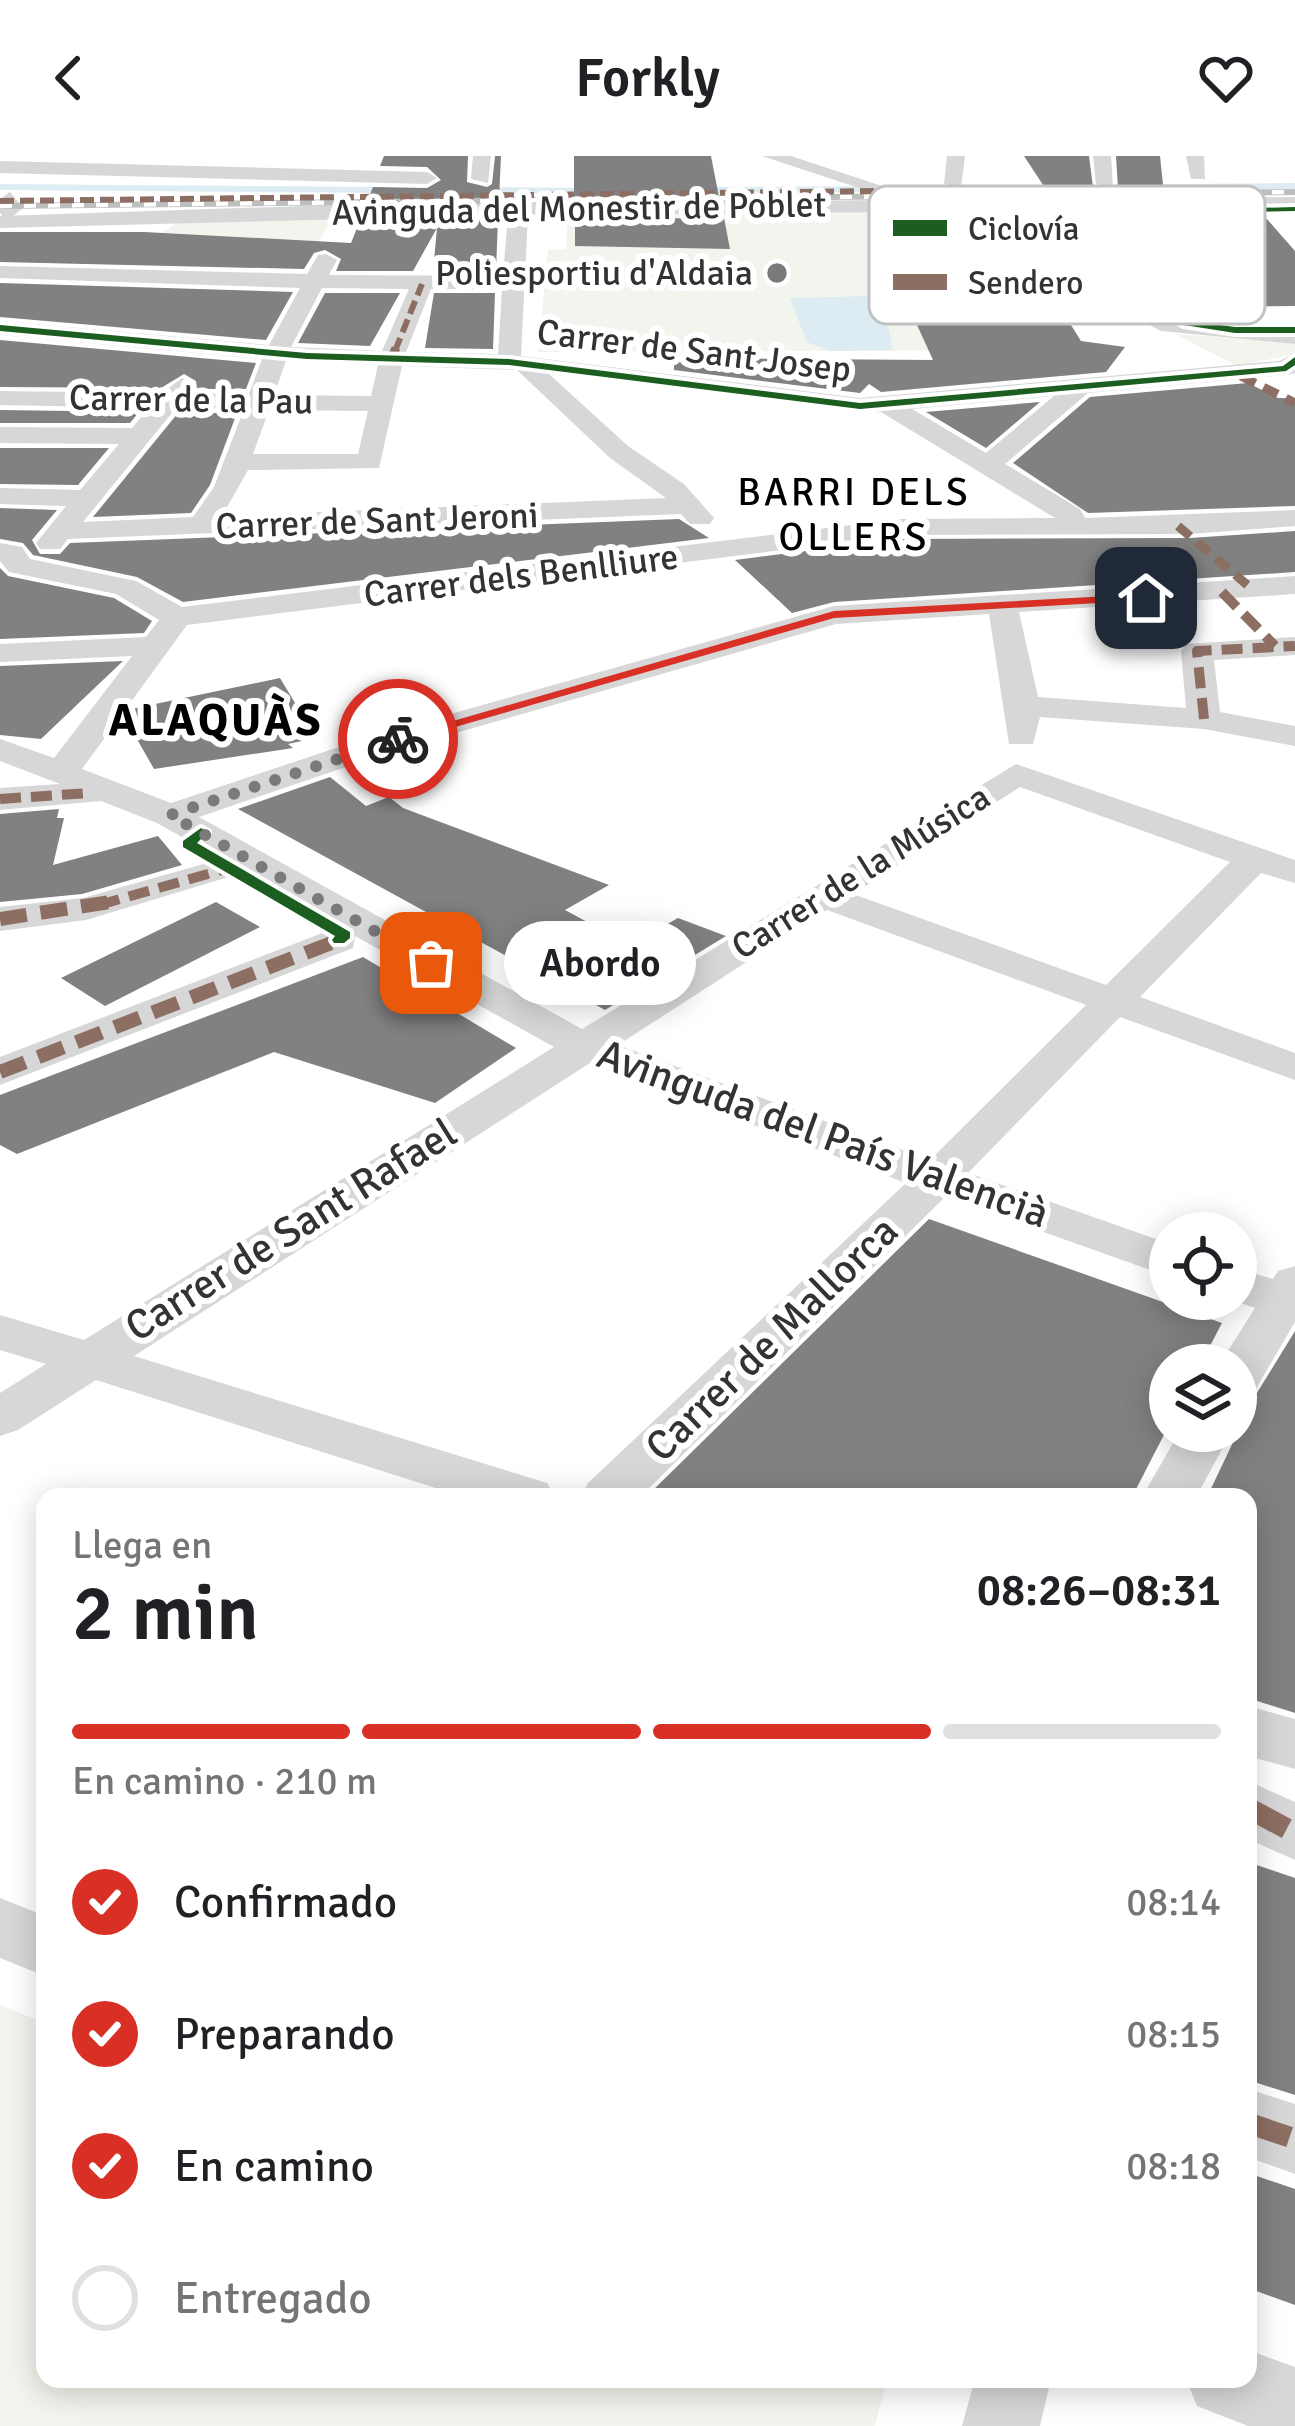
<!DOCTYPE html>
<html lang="es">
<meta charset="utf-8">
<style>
:root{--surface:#fff;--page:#f6f6f6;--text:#202124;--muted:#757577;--line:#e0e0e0;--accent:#d93025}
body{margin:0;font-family:Signika,sans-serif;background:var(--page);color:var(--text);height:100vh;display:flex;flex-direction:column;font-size:45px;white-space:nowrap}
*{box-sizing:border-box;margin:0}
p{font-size:39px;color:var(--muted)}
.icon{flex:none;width:66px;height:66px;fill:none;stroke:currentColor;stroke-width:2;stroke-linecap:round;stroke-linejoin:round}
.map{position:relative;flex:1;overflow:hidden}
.panel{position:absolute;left:36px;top:1332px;width:1221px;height:900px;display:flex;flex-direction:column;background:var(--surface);border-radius:24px;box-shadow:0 6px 30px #0003}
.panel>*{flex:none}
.tools{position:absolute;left:1149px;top:1056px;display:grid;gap:24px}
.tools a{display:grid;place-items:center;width:108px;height:108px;border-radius:50%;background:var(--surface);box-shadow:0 6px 30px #0003;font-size:60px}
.pin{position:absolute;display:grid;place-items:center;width:102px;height:102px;color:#fff;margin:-51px;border-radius:24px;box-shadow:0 6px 18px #0006}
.courier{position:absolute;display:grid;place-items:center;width:120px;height:120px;margin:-60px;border:9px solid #d93025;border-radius:50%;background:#fff;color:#222;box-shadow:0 3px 15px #0007}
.bubble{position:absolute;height:84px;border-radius:42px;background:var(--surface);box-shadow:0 6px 30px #0003;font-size:39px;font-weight:600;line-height:84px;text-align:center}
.summary em{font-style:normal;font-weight:600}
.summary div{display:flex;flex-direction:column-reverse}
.summary{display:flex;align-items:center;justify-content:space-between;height:204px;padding:0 36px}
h1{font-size:78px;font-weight:600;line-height:90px}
.bar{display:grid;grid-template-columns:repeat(4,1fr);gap:18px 12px;align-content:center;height:144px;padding:0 36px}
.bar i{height:15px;border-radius:9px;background:var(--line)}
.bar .active{background:var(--accent)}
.bar p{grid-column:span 4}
ol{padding:0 36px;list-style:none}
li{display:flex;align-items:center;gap:36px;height:132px}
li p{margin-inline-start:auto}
li .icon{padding:12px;border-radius:50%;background:var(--accent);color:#fff;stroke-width:4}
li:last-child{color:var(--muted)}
li i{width:66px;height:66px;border:6px solid var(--line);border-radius:50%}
header{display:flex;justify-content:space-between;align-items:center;height:156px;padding:0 36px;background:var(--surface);font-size:54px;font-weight:600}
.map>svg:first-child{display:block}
</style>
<header><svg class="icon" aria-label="back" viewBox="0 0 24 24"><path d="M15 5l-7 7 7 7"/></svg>Forkly<svg class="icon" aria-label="heart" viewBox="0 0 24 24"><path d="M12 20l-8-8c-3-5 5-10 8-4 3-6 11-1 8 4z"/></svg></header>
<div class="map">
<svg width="1295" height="2270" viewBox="0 0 1295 2270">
<rect width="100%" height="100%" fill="#fff"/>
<!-- green -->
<g fill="#f1f5ed">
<path d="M891,57l162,82 10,9 21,46 -546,2 10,-102 18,-1 2,-35z"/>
<path d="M334,59l-16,28 -157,-9 22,-15z"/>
<path d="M1175,178l120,8v12l-58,12z"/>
<path d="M0,1849l45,18v356h842l-12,47h-875z"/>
</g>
<!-- water -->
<path fill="#ddebf3" d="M872,140l15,25 6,29 -63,1 -23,-9 -17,-44z"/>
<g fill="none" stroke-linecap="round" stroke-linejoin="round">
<!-- stream -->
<g stroke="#ddebf3" stroke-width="6">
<path d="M0,31l383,3"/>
<path d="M1081,32l214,-2"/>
<path d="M487,34l100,1"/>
<path d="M703,34l358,-2"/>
</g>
</g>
<!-- building -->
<g fill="#818181">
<path d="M384,0h84l-1,26 20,5 5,-3 3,-28h6l-2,43 -131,1 5,-13 54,1 14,-8 -14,-13 -47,-1z"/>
<path d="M574,0h137l8,41 -145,1z"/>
<path d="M1024,0h65l4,31 19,5 6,-4 -2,-32h44l4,38h-115z"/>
<path d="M1166,58l1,5 99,-1 29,33v55l-86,1 -13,-19 -14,-1 -13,-29 -76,1 -31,-44z"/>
<path d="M724,62l6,31 -155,-3v-27z"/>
<path d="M498,64l-2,51h-63l4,-43 -24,43h-77l5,-12 -16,-9 -11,3 -10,16 -304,-7v-30h144l207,11 8,-20z"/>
<path d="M970,122l15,26 72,-1 24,38 44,6 -19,25 -225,20 -12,-8 -9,9 -186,-23v-12l259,2 -37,-81z"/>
<path d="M0,127l293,9 -27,48 -266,-23z"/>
<path d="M325,137h75l-30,53 -72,-3z"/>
<path d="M434,137h61l-2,56 -68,-1z"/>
<path d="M0,184l256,23 -10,26h-49l-1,-8 -12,-7 -23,14 -161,-1z"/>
<path d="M1248,227l30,15h17v108l-207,7 -75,-50 77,-66z"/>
<path d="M1040,246l-54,46 -60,-36z"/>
<path d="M0,254l139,2 -9,11h-130z"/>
<path d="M178,257h59l-27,72 -19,28 -98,4z"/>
<path d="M0,292h109l-31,37 -78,-1z"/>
<path d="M0,352l57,2 -25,30 8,14h20l10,-11 609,-24 30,19 -526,64 -46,-25 -104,-22 -10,-12 -23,-4z"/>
<path d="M1295,375v41l-461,30 -42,11 -57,-53 165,-21 290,-1z"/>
<path d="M0,412l8,8 106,22 38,23 -8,12 -144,6z"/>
<path d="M123,505l-82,78 -41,-4v-69z"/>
<path d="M280,522l36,60 -28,6 5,4 -139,21 -29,-51 6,-9z"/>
<path d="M330,621l36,29 23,-9 14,11 206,77 -44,25 65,35 48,-27 48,18 -121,74 -367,-201z"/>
<path d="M59,653l-2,9h7l-11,47 105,-29 24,29 -100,29 -82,8v-88z"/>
<path d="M216,746l44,25 -155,79 -44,-28z"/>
<path d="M363,801l153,91 -81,55 -161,-51 -257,102 -17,-9v-50z"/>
<path d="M929,1063l293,104 -22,42h-30v58l-38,74h-486z"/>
<path d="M1295,1175v382l-47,-15v-201h-41l48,-101z"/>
<path d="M1248,1706l47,16v217l-47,-15z"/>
<path d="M1248,2017l47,16v116l-47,-17z"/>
</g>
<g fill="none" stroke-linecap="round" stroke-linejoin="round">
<!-- minor-tunnel -->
<path stroke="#d6d6d6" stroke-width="21" stroke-dasharray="21 10" stroke-linecap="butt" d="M0,57l20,-16"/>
<!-- minor -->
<g fill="#d7d7d7" fill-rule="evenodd">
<path d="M473,0h18l-3,27 -17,-4z"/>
<path d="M762,0h29l91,30 -17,4z"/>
<path d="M947,0h18l-4,32 -17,-4z"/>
<path d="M1093,0h18l2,32 -17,-4z"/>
<path d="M1186,0h18l1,23h-14z"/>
<path d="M0,5l427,11 10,6 -10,6 -427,-11z"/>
<path d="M1295,41v12l-331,2 210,109 121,10v14l-134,-13 -206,-105 -11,-14 -416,3 -7,141 339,42 419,-37 16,-8v20l-9,2 -198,18 -83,71 75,45 5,9 210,-8v16l-105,8 -290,1 -713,90 -105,144 89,34 198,-66 465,-131 461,-30v18l-276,18 19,85 148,11 -5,-57 5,-7 109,-7v18l-81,5 6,52 75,14v20l-91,-17 -164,-12 -7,27h-24l-20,-130 -153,10 -443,127 -194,66 383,212 434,-265 279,96v23l-34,-10 -121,124 155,56v27l-175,-63 -152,156 202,71v33l-225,-80 -305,300h-60l8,-14 318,-300 -316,-120 -456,293 413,127 8,14h-91l-368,-117 -78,50 -18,6v-43l46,-29 -46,-14v-35l84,25 470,-293 -199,-111 -2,12 -353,137v-28l325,-125 20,-2 -100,-58 -159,48 -86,11v-24l83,-9 138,-39 -64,-36 -56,-22 -101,9v-22l60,-4 -60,-23v-22l54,19 78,-102 -132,6v-18l146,-7 13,-17 -43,-26 -107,-22 -9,-11v-18l22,4 8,12 106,22 46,26 718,-88 155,-1 -174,-106 -332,-38 79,72 56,38 30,34 -4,6h-20l-9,-10 -613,25 -8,10h-20l-4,-6 30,-37 -66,-2v-16l80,2 39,-46 -119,-1v-16l132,1 17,-20 -149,-3v-14l162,2 20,-15 12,7 -6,8 61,1 13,-35 -262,-24v-14l269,24 31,-57 -300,-10v-12l307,8 11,-19 8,-1 11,6 -8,15 174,1 5,-61 -508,13v-12l366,-12zM322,132l87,1 -27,62 -91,-4zM431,133h71l-4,65 -92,-2zM286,205l92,4 -7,31 -97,-1zM402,210l115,4 93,88 56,40 -444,18 26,-46 131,-2zM1054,240l-68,57 -74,-44zM176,252l68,1 -30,78 -21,30 -110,5zM269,254l99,1 -10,43h-105zM1020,631l210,75 -124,123 -253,-91zM827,754l259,95 -156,155 -312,-115z"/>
<path d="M1295,1110v56l-41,70 -18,5v-32h-17l36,-57 -26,-9h7v-31l37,11 5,-8z"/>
<path d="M1180,1275h52l-36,66h-54z"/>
<path d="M1248,1550l47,13v50l-47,-13z"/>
<path d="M1248,1625l47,21v58l-47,-21z"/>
<path d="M0,1742l45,18v60l-45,-18z"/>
<path d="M1248,1933l47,15v70l-47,-17z"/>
<path d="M1248,2194l47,17v59h-47l-51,-20 -11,-27h62z"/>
<path d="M975,2223h76l-11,47h-78z"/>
</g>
<defs>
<path id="rail" d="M0,50l1295,-14"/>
</defs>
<!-- rail casing -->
<use href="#rail" stroke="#bebebe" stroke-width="6"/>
<!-- rail -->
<use href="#rail" stroke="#fff" stroke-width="4.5" stroke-dasharray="12" stroke-linecap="butt"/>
<!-- quiet-far4 -->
<g stroke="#8d6e63" stroke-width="6" stroke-dasharray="14 6" stroke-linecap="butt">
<path d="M0,45l882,-10"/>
<path d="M395,195l27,-67"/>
</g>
<!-- quiet-far3 -->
<g stroke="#8d6e63" stroke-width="9" stroke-dasharray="16 9" stroke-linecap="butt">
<path d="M391,203l5,-11"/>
<path d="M1241,220l54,27"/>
<path d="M1178,370l74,63"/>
</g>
<!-- quiet-far2 -->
<g stroke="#8d6e63" stroke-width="10" stroke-dasharray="21 10" stroke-linecap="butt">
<path d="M1222,436l53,54"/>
<path d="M1204,563l-7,-68 98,-5"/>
<path d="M0,643l89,-6"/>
<path d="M99,749l130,-37"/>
</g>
<!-- quiet-far1 -->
<g stroke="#8d6e63" stroke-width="14" stroke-dasharray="27 14" stroke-linecap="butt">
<path d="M0,763l110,-17"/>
<path d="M0,916l339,-132"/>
</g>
<!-- quiet -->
<g stroke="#8d6e63" stroke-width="21" stroke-dasharray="44 21" stroke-linecap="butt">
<path d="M1248,1652l47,25"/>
<path d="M1248,1967l47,16"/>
</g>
<defs>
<g id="cycleway">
<path d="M1295,51v4l-301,6 195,104 46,6h60v6h-60l-51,-8 -204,-110z"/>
<path d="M0,169l307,28 202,6 351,44 423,-37 12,-9v8l-9,6 -426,38 -351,-44 -202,-6 -307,-28z"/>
<path d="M201,672l7,4 -11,11 153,89v6l-6,5h-10l-2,-3 3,-4 -152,-89v-6z"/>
</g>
</defs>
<!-- cycleway casing -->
<use href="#cycleway" stroke="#fff" stroke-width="8"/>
<!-- cycleway -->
<use href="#cycleway" fill="#1b5e20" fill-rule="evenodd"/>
</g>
<!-- route -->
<path fill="#d93025" d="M1146,438l5,6 -317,18 -431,124 -12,-3 443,-128z"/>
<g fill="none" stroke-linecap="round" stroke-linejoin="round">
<!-- done -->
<path stroke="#7a7a7a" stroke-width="12" stroke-dasharray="0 21.6" d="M398,583l-228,76 261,148"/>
</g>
<!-- markers -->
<circle fill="#7a7a7a" stroke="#fff" stroke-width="4.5" cx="777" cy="117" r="12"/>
<g text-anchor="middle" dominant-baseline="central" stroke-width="12" stroke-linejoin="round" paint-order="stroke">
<!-- far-street labels -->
<g font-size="36" fill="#333" stroke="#fff">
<text transform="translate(579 53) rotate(-1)">Avinguda del Monestir de Poblet</text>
<text transform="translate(694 195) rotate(7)">Carrer de Sant Josep</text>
<text transform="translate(191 244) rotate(1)">Carrer de la Pau</text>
<text transform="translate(377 365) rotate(-2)">Carrer de Sant Jeroni</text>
<text transform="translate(521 420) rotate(-7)">Carrer dels Benlliure</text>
<text transform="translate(861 716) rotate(-32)">Carrer de la Música</text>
</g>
<!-- far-poi labels -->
<g font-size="36" fill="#333" stroke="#fff" text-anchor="end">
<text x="753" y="117">Poliesportiu d'Aldaia</text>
</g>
<!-- far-neighbourhood labels -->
<g font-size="39" letter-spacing="3" fill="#000" stroke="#fff">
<text x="854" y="336">BARRI DELS<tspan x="854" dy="45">OLLERS</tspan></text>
</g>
<!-- street labels -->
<g font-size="42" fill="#333" stroke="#fff">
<text transform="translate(823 978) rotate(20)">Avinguda del País Valencià</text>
<text transform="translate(291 1074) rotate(-32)">Carrer de Sant Rafael</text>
<text transform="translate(772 1183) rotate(-44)">Carrer de Mallorca</text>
</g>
<!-- far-district labels -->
<g font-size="45" font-weight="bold" letter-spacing="3" fill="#000" stroke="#fff">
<text x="216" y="564">ALAQUÀS</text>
</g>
</g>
<!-- legend -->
<rect x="869" y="30" width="396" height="138" rx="18" fill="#fff" stroke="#c2c2c2" stroke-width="3"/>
<rect x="893" y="64" width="54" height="16" fill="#1b5e20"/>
<rect x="893" y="118" width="54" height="16" fill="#8d6e63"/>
<g font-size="33" fill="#333">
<text x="968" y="84">Ciclovía</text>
<text x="968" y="138">Sendero</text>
</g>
</svg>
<div class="tools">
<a><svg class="icon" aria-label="locate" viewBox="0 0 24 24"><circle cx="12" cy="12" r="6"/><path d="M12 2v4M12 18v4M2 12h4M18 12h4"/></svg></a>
<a><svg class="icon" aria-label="layers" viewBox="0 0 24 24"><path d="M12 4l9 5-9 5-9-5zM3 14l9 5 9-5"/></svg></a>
</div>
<div class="pin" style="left:431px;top:807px;background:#ea580c"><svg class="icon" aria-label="bag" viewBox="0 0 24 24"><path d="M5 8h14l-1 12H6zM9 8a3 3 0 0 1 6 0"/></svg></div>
<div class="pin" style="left:1146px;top:442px;background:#1f2937"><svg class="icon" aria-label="home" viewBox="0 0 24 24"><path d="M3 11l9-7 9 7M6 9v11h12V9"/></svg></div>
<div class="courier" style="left:398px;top:583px"><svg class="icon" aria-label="bike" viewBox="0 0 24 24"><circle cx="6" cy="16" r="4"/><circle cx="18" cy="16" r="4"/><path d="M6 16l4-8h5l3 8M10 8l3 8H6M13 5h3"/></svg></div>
<div class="bubble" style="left:504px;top:765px;width:192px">Abordo</div>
<section class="panel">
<div class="summary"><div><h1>2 min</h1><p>Llega en</p></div><em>08:26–08:31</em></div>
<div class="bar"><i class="active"></i><i class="active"></i><i class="active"></i><i></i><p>En camino · 210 m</p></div>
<ol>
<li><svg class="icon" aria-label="check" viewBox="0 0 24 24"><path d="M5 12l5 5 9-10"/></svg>Confirmado<p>08:14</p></li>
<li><svg class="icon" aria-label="check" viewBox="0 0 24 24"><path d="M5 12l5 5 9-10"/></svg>Preparando<p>08:15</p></li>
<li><svg class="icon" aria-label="check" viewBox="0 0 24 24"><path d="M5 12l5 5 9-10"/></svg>En camino<p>08:18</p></li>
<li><i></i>Entregado</li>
</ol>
</section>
</div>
